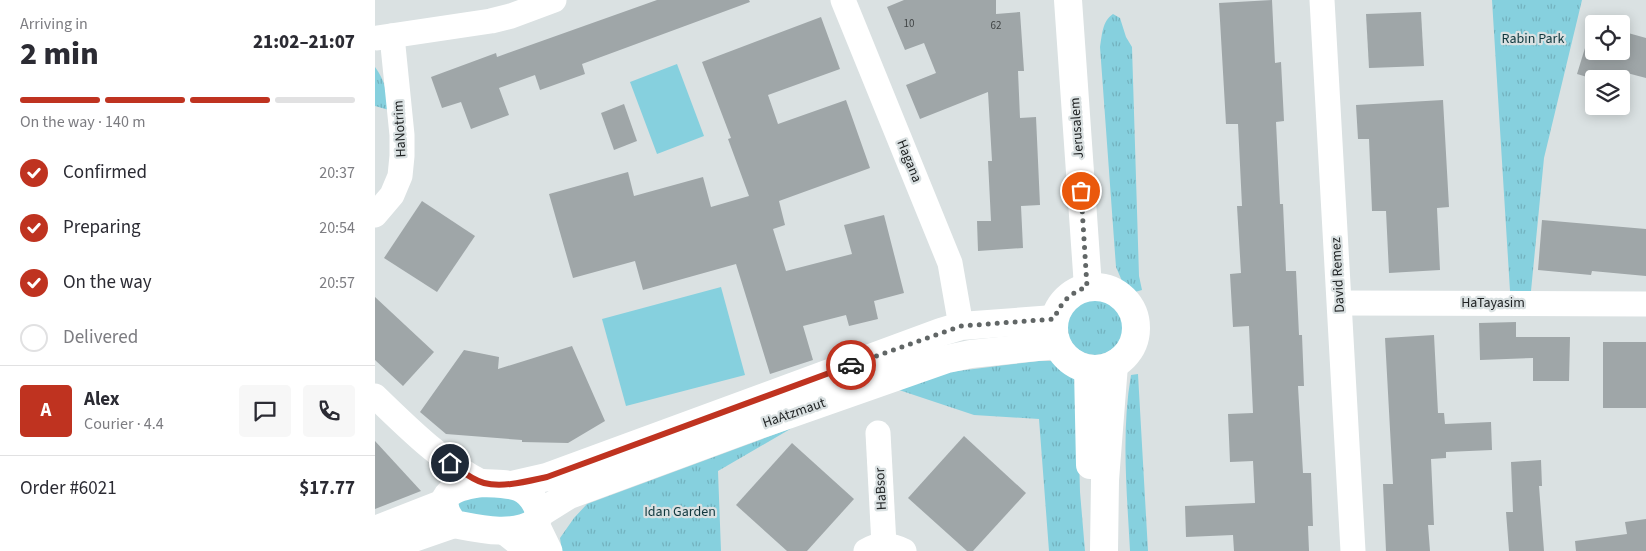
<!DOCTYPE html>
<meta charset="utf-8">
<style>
:root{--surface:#fff;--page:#f7f7f7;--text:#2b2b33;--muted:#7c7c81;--line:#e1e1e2;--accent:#bf3320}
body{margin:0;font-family:"Source Sans 3",sans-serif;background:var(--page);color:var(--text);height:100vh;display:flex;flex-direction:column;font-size:19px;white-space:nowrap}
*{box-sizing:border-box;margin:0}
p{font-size:16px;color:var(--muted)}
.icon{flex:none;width:28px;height:28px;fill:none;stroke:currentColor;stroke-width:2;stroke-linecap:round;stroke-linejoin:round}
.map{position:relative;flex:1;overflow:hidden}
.drawer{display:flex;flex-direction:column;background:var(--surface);width:375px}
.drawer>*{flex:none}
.fabs{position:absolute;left:1210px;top:15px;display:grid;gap:10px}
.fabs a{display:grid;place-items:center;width:45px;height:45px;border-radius:5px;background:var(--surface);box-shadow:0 2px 12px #0003;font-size:25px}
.pin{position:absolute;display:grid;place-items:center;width:42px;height:42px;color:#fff;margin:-21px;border:2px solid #fff;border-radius:50%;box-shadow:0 1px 5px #0007}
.courier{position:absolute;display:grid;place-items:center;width:50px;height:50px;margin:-25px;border:4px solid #bf3320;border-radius:50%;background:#fff;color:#222;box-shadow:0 1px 6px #0007}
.head em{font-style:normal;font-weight:800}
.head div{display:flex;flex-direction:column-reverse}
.head{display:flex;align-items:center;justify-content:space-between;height:85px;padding:0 20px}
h1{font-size:32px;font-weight:800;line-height:38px}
.bar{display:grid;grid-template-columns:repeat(4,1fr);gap:8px 5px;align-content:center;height:60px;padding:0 20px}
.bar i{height:6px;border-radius:4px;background:var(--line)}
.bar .on{background:var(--accent)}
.bar p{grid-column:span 4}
.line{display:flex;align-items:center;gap:12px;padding:0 20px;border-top:1px solid var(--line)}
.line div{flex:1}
.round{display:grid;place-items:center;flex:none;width:52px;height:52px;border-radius:5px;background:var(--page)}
ol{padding:0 20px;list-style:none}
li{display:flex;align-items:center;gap:15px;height:55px}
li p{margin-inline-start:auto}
li .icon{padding:5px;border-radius:50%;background:var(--accent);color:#fff;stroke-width:4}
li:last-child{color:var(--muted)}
li i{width:28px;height:28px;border:2px solid var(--line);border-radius:50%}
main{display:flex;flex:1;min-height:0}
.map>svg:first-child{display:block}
</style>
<main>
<section class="drawer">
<div class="head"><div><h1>2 min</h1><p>Arriving in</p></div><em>21:02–21:07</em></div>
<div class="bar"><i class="on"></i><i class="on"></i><i class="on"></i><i></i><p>On the way · 140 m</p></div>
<ol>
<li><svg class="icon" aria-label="check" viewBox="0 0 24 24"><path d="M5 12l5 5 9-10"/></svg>Confirmed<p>20:37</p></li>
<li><svg class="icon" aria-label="check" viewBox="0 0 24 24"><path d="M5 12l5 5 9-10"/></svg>Preparing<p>20:54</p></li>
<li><svg class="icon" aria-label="check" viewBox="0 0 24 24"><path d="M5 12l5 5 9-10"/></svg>On the way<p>20:57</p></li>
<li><i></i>Delivered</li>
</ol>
<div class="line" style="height:90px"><b class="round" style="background:var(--accent);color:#fff">A</b><div><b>Alex</b><p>Courier · 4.4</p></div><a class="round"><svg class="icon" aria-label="chat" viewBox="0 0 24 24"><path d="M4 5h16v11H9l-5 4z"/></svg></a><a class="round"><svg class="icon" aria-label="phone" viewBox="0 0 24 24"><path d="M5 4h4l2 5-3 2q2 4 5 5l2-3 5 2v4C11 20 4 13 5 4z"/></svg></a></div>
<div class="line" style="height:65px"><div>Order #6021</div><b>$17.77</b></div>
</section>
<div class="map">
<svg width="1271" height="551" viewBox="0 0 1271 551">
<defs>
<pattern id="grass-tufts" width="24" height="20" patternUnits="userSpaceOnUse" patternTransform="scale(1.25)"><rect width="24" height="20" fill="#86d0de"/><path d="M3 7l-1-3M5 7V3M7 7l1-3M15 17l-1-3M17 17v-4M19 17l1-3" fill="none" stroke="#73b2be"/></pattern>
</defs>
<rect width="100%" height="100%" fill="#dae1e2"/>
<!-- grass -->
<g fill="url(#grass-tufts)">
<path d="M1117,0h90l-38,158 -13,133h-21z"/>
<path d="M738,14l7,4 6,19 6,10 7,229 3,14 -7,2 -13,-11 -6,-14 -16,-220c2,-11 2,-26 13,-33z"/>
<path d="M0,67c10,13 12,27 14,43l-14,-4z"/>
<circle cx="720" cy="327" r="28"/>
<path d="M664,361c21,0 29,-2 38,20l3,111 5,59h-36l-10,-132 -65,-4 -78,-26 54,-17z"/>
<path d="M763,374l10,177h-18c-3,-58 -9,-118 1,-176z"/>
<path d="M417,428l-74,43 3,80h-159l-2,-13 14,-20 13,-14z"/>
<path d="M132,496l12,4 5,8v5l-12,6 -53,-5 -1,-15 3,-2z"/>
</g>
<!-- garden -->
<g fill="#86d0de">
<path d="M302,64l27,72 -47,18 -27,-72z"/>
<path d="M346,287l24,88 -119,31 -24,-87z"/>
</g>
<!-- building -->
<g fill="#9fa6a8">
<path d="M282,0h92l1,2 -168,62 3,10 -45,16 -5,-15 -36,13 10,27 -38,14 -10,-27 -19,6 -11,-31 65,-24 1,4z"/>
<path d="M529,0h92v14l24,-2 4,59h-6l2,47 16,-1 4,88 -19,1 2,42 -45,3 -1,-30h14l-3,-60h4l-4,-69 -68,27 -14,-34 30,-12 -12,-30 -19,7 -18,-43z"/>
<path d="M897,0l3,63 6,-1 3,59 -8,1 4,82h3l3,67h10l3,64h3l2,51h-6l5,87h8l2,53h-5l1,25h-75l-1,-16 -47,2 -1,-31 70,-3 -2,-42 -23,1 -2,-48 25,-1 -4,-87 -16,1 -3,-53 11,-1 -4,-67h5l-4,-82h-12l-7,-121z"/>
<path d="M1046,12l3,54 -55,2 -3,-54z"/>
<path d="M446,17l19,52 -72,26 10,29 68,-24 24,68 -91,33 6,24 -12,4 13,42 66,-17 -8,-29 40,-10 20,78 -30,8 4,18 -29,7 -3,-11 -43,11 10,34 -43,14 -34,-110 -93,26 -8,-29 -62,17 -24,-84 79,-22 6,24 69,-19 8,30 38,-11 -21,-57 3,-1 -29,-76z"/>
<path d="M1218,22l5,2h-4v27h27v-20l25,7v40l-19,-5 -1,6h-32l-17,-5z"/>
<path d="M1068,100l6,107 -12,1 3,62 -51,3 -3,-62h-14l-3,-72h-11l-2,-34z"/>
<path d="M249,104l13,37 -23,9 -13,-37z"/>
<path d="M47,201l53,35 -38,56 -53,-34z"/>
<path d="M1167,220l104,9v47l-54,-5 -1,4 -53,-5z"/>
<path d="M0,297l59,55 -31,34 -28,-26z"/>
<path d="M1141,322v15h54l-1,44h-36v-23l-53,2 -1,-37z"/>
<path d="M1059,335l4,78h6l1,11 46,-2 1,28 -46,2v6l-15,1 3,66h-6l2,26h-44l-3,-67h10l-8,-146z"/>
<rect x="1228" y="342" width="43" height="66"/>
<path d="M197,346l33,75 -37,22 -46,-1v-2l-76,-6 -26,-22 44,-62 35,7 -1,12z"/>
<path d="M589,436l62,57 -53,58h-6l-59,-53z"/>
<path d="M0,441l46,50 -46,18z"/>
<path d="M417,443l62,56 -47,52h-20l-51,-46z"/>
<path d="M1166,460l1,26h-3l5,65h-35l-3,-39h7l-2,-50z"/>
<path d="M1271,519v32h-70l-1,-10 52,-7 -2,-12z"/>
</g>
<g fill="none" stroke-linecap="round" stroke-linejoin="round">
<!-- minor -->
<g stroke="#fff" stroke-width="25">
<path d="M468,0l107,263 11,63"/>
<path d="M947,0l31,551"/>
<path d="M2,38l114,-17 20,-5 43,-16"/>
<path d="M0,215l17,-20 8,-19 2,-20v-21l-10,-99"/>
<path d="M965,303l306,1"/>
<path d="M0,396c33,32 67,66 108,87"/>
<path d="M503,433l6,112"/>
<path d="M161,522l14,29"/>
<path d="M126,530l27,21"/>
<path d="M491,551c12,-8 26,-6 38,0"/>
</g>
<!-- tertiary -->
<g stroke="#fff" stroke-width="28">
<path d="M108,483c29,1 46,0 57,30l-4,9c-24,15 -56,7 -82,2 -24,-30 2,-38 29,-41z"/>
<path d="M137,485l35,-8 394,-145 20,-6 93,-7"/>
<path d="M165,513l29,-18 184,-68 194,-68 24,-5 86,-9"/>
<path d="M0,530l69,-27"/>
<path d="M1,551l78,-27"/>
</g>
<!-- secondary -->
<g stroke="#fff" stroke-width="28">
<path d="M693,0l20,287"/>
<circle cx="720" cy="328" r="41"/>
<path d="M713,369l2,96"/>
<path d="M729,551l1,-71 9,-115"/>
</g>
</g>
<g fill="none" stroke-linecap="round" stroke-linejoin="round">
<!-- done -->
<path stroke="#616666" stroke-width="5" stroke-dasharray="0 9" d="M476,365l110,-39 93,-7c7,-17 16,-26 33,-32l-6,-96"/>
<!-- route -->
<path stroke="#bf3320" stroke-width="6" d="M75,463c10,7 22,17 34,20 19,5 44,-2 63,-6l304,-112"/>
</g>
<g text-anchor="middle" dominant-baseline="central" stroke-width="4.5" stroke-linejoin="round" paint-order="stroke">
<!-- number labels -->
<g font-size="11" fill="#404445">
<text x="534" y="23">10</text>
<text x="621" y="25">62</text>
</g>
<!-- park labels -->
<g font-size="14" fill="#0f373d" stroke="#dae1e2">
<text x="1158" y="39">Rabin Park</text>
<text x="305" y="512">Idan Garden</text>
</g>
<!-- street labels -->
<g font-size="14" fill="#202324" stroke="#dae1e2">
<text transform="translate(702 128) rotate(-94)">Jerusalem</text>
<text transform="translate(25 129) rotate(-93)">HaNotrim</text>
<text transform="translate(534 161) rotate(68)">Hagana</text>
<text transform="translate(963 275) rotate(-93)">David Remez</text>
<text x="1118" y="303">HaTayasim</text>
<text transform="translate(419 413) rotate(-19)">HaAtzmaut</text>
<text transform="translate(506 489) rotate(-93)">HaBsor</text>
</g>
</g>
</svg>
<div class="fabs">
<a><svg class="icon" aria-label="locate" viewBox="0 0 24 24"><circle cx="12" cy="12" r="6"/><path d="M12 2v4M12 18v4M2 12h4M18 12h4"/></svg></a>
<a><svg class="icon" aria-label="layers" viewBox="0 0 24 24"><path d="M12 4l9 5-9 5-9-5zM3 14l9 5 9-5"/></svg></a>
</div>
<div class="pin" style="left:706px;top:191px;background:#ea580c"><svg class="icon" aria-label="bag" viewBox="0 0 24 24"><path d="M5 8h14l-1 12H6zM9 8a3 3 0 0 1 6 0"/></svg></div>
<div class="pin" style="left:75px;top:463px;background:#1f2937"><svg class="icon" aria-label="home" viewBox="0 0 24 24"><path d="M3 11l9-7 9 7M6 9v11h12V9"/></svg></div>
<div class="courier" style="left:476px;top:365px"><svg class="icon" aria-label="car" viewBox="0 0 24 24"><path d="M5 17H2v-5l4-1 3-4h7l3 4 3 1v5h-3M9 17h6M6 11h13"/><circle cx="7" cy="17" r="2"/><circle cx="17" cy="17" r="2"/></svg></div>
</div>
</main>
